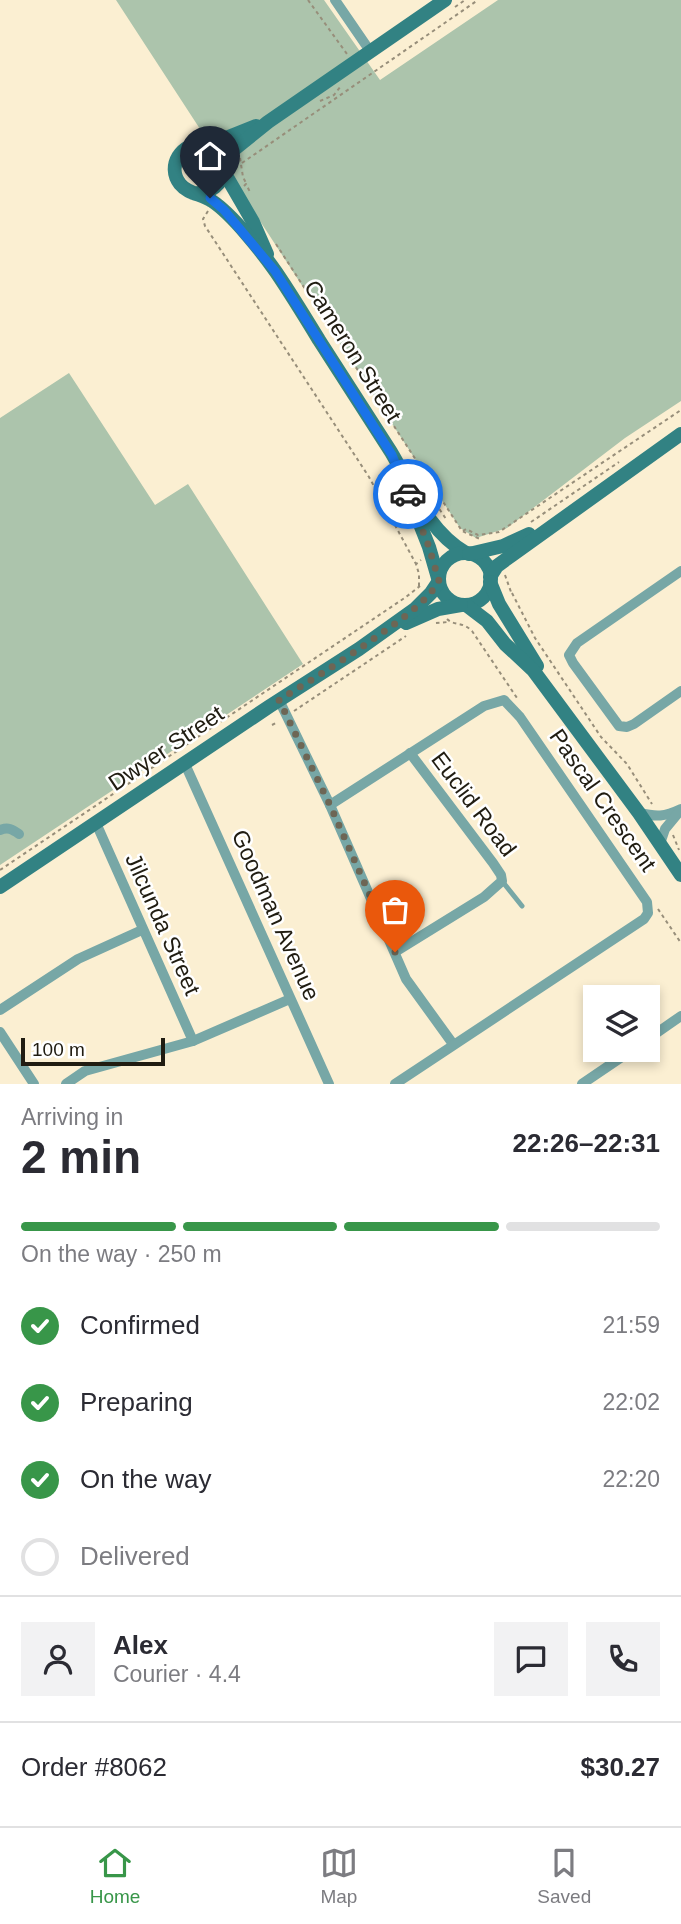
<!DOCTYPE html>
<meta charset="utf-8">
<style>
:root{--surface:#fff;--page:#f2f2f3;--text:#2b2b33;--muted:#7c7c81;--line:#e1e1e2;--accent:#389649}
body{margin:0;font-family:Arial,sans-serif;background:var(--page);color:var(--text);height:100vh;display:flex;flex-direction:column;font-size:26px;white-space:nowrap}
*{box-sizing:border-box;margin:0}
p{font-size:23px;color:var(--muted)}
.icon{flex:none;width:38px;height:38px;fill:none;stroke:currentColor;stroke-width:2;stroke-linecap:round;stroke-linejoin:round}
.map{position:relative;height:1084px;overflow:hidden}
.drawer{display:flex;flex-direction:column;background:var(--surface);flex:1}
.drawer>*{flex:none}
.controls{position:absolute;left:583px;top:985px;display:grid;gap:14px}
.controls a{display:grid;place-items:center;width:77px;height:77px;border-radius:0px;background:var(--surface);box-shadow:0 4px 10px #0003;font-size:35px}
.scale{position:absolute;left:21px;bottom:18px;width:144px;box-sizing:border-box;padding-left:7px;border:4px solid #201c11;border-top:0;font-size:19px;line-height:24px;white-space:nowrap;color:#201c11;-webkit-text-stroke:5px #fff;paint-order:stroke}
.pin{position:absolute;display:grid;place-items:center;width:60px;height:60px;color:#fff;margin:-72px -30px;border-radius:50% 50% 50% 0;rotate:-45deg;box-shadow:0 0 7px #0007}
.pin .icon{rotate:45deg}
.courier{position:absolute;display:grid;place-items:center;width:70px;height:70px;margin:-35px;border:5px solid #1a73e8;border-radius:50%;background:#fff;color:#222;box-shadow:0 2px 9px #0007}
.headline em{font-style:normal;font-weight:600}
.headline div{display:flex;flex-direction:column-reverse}
.headline{display:flex;align-items:center;justify-content:space-between;height:119px;padding:0 21px}
h1{font-size:46px;font-weight:600;line-height:52px}
.bar{display:grid;grid-template-columns:repeat(4,1fr);gap:10px 7px;align-content:center;height:84px;padding:0 21px}
.bar i{height:9px;border-radius:5px;background:var(--line)}
.bar .on{background:var(--accent)}
.bar p{grid-column:span 4}
.line{display:flex;align-items:center;gap:18px;padding:0 21px;border-top:2px solid var(--line)}
.line div{flex:1}
.round{display:grid;place-items:center;flex:none;width:74px;height:74px;border-radius:0px;background:var(--page)}
ol{padding:0 21px;list-style:none}
li{display:flex;align-items:center;gap:21px;height:77px}
li p{margin-inline-start:auto}
li .icon{padding:7px;border-radius:50%;background:var(--accent);color:#fff;stroke-width:4}
li:last-child{color:var(--muted)}
li i{width:38px;height:38px;border:4px solid var(--line);border-radius:50%}
.tabs{display:flex;justify-content:space-around;align-items:center;height:98px;border-top:2px solid var(--line);background:var(--surface);font-size:19px;color:var(--muted)}
.tabs a{display:grid;justify-items:center;gap:4px}
.tabs .on{color:var(--accent)}
.map>svg:first-child{display:block}
</style>
<div class="map">
<svg width="681" height="1084" viewBox="0 0 681 1084">
<rect width="100%" height="100%" fill="#fbefd2"/>
<!-- green -->
<g fill="#acc4ac">
<path d="M116,0h208l56,80 118,-80h183v401l-56,37 -118,90 -31,10 -16,-10z"/>
<path d="M69,373l86,132 33,-21 115,180 -303,201v-447z"/>
</g>
<g fill="none" stroke-linecap="round" stroke-linejoin="round">
<!-- path -->
<g stroke="#978e7a" stroke-width="2" stroke-dasharray="3.5 3.5" stroke-linecap="butt">
<path d="M308,0l39,54"/>
<path d="M455,7l10,-7"/>
<path d="M320,101l14,-6 7,-9"/>
<path d="M240,158l3,19 3,6"/>
<path d="M242,163l236,-163"/>
<path d="M244,186l2,-2 4,8"/>
<path d="M208,211l-5,8 2,7 164,251 47,87"/>
<path d="M276,244l186,287 18,8"/>
<path d="M424,486l22,33"/>
<path d="M531,522l88,-60"/>
<path d="M463,531l3,-2 12,6 21,-3 182,-122"/>
<path d="M505,575l6,17"/>
<path d="M419,586v-12l-3,-10 5,-4"/>
<path d="M512,593l23,45 66,99 26,27 25,40"/>
<path d="M447,619c7,7 15,2 25,12l45,67"/>
<path d="M436,623l12,-1"/>
<path d="M294,711l112,-75"/>
<path d="M272,725l6,-3"/>
<path d="M673,835l6,15"/>
<path d="M0,870l406,-273 14,-11"/>
<path d="M658,909l23,34"/>
</g>
<!-- lane -->
<path stroke="#77a7a6" stroke-width="5" d="M502,881l20,25"/>
<!-- street -->
<g stroke="#77a7a6" stroke-width="10">
<path d="M335,0l35,51"/>
<path d="M681,571l-104,72 -8,12 4,8 46,63 8,1 7,-3 47,-33"/>
<path d="M279,700l51,105 76,174 47,65"/>
<path d="M185,764l144,320"/>
<path d="M330,805l154,-99 20,-6 16,17 127,185 1,11 -4,6 -249,165"/>
<path d="M639,813c18,4 25,4 42,-4"/>
<path d="M96,823l97,218"/>
<path d="M0,830c8,-3 12,-1 19,4"/>
<path d="M660,844l5,-15 14,-17"/>
<path d="M395,952l89,-55 18,-16 -1,-6 -8,-12 -83,-110"/>
<path d="M0,1010l78,-51 64,-29"/>
<path d="M0,1032l34,52"/>
<path d="M648,1039l33,-23"/>
<path d="M66,1084l19,-13 108,-30 97,-42"/>
<path d="M582,1084l50,-34"/>
</g>
<!-- secondary -->
<g stroke="#328283" stroke-width="14">
<path d="M199,144l22,-4 35,-14"/>
<path d="M224,164l8,-13 36,-29 177,-122"/>
<path d="M224,172l29,50 14,32"/>
<path d="M193,193c38,3 40,-45 10,-49 -21,-2 -37,22 -23,40 8,10 22,10 32,17 20,13 50,51 64,71 15,22 29,45 43,68 24,37 48,75 72,112 22,37 36,78 75,101"/>
<path d="M414,509l15,38 9,31"/>
<circle cx="465" cy="579" r="26"/>
<path d="M469,554l34,-8 26,-12"/>
<path d="M490,577l7,-11 15,-11 169,-121"/>
<path d="M490,582l9,22 38,62"/>
<path d="M466,605l21,16 18,23 28,26 106,143 42,62"/>
<path d="M406,623l32,-14 23,-4"/>
<path d="M0,887l270,-181 89,-57 56,-40 16,-16 8,-12"/>
</g>
</g>
<g fill="none" stroke-linecap="round" stroke-linejoin="round">
<!-- done -->
<path stroke="#6d6655" stroke-width="7" stroke-dasharray="0 12.6" d="M395,952l-65,-147 -51,-105c34,-21 68,-42 100,-65 22,-16 45,-30 60,-54l-10,-34 -21,-53"/>
<!-- route -->
<path stroke="#1a73e8" stroke-width="9" d="M210,198l14,12 51,61 117,184 16,39"/>
</g>
<g text-anchor="middle" dominant-baseline="central" stroke-width="5" stroke-linejoin="round" paint-order="stroke">
<!-- street labels -->
<g font-size="23" fill="#201c11" stroke="#fff">
<text transform="translate(353 351) rotate(58)">Cameron Street</text>
<text transform="translate(166 748) rotate(-34)">Dwyer Street</text>
<text transform="translate(603 800) rotate(55)">Pascal Crescent</text>
<text transform="translate(474 804) rotate(53)">Euclid Road</text>
<text transform="translate(276 915) rotate(66)">Goodman Avenue</text>
<text transform="translate(163 924) rotate(66)">Jilcunda Street</text>
</g>
</g>
</svg>
<div class="controls">
<a><svg class="icon" aria-label="layers" viewBox="0 0 24 24"><path d="M12 4l9 5-9 5-9-5zM3 14l9 5 9-5"/></svg></a>
</div>
<div class="scale">100 m</div>
<div class="pin" style="left:395px;top:952px;background:#ea580c"><svg class="icon" aria-label="bag" viewBox="0 0 24 24"><path d="M5 8h14l-1 12H6zM9 8a3 3 0 0 1 6 0"/></svg></div>
<div class="pin" style="left:210px;top:198px;background:#1f2937"><svg class="icon" aria-label="home" viewBox="0 0 24 24"><path d="M3 11l9-7 9 7M6 9v11h12V9"/></svg></div>
<div class="courier" style="left:408px;top:494px"><svg class="icon" aria-label="car" viewBox="0 0 24 24"><path d="M5 17H2v-5l4-1 3-4h7l3 4 3 1v5h-3M9 17h6M6 11h13"/><circle cx="7" cy="17" r="2"/><circle cx="17" cy="17" r="2"/></svg></div>
</div>
<section class="drawer">
<div class="headline"><div><h1>2 min</h1><p>Arriving in</p></div><em>22:26–22:31</em></div>
<div class="bar"><i class="on"></i><i class="on"></i><i class="on"></i><i></i><p>On the way · 250 m</p></div>
<ol>
<li><svg class="icon" aria-label="check" viewBox="0 0 24 24"><path d="M5 12l5 5 9-10"/></svg>Confirmed<p>21:59</p></li>
<li><svg class="icon" aria-label="check" viewBox="0 0 24 24"><path d="M5 12l5 5 9-10"/></svg>Preparing<p>22:02</p></li>
<li><svg class="icon" aria-label="check" viewBox="0 0 24 24"><path d="M5 12l5 5 9-10"/></svg>On the way<p>22:20</p></li>
<li><i></i>Delivered</li>
</ol>
<div class="line" style="height:126px"><a class="round"><svg class="icon" aria-label="person" viewBox="0 0 24 24"><circle cx="12" cy="8" r="4"/><path d="M4 21q1-7 8-7t8 7"/></svg></a><div><b>Alex</b><p>Courier · 4.4</p></div><a class="round"><svg class="icon" aria-label="chat" viewBox="0 0 24 24"><path d="M4 5h16v11H9l-5 4z"/></svg></a><a class="round"><svg class="icon" aria-label="phone" viewBox="0 0 24 24"><path d="M5 4h4l2 5-3 2q2 4 5 5l2-3 5 2v4C11 20 4 13 5 4z"/></svg></a></div>
<div class="line" style="height:91px"><div>Order #8062</div><b>$30.27</b></div>
</section>
<nav class="tabs">
<a class="on"><svg class="icon" aria-label="home" viewBox="0 0 24 24"><path d="M3 11l9-7 9 7M6 9v11h12V9"/></svg>Home</a>
<a><svg class="icon" aria-label="map" viewBox="0 0 24 24"><path d="M3 6l6-2 6 2 6-2v14l-6 2-6-2-6 2zM9 4v14M15 6v14"/></svg>Map</a>
<a><svg class="icon" aria-label="saved" viewBox="0 0 24 24"><path d="M7 4h10v16l-5-4-5 4z"/></svg>Saved</a>
</nav>
